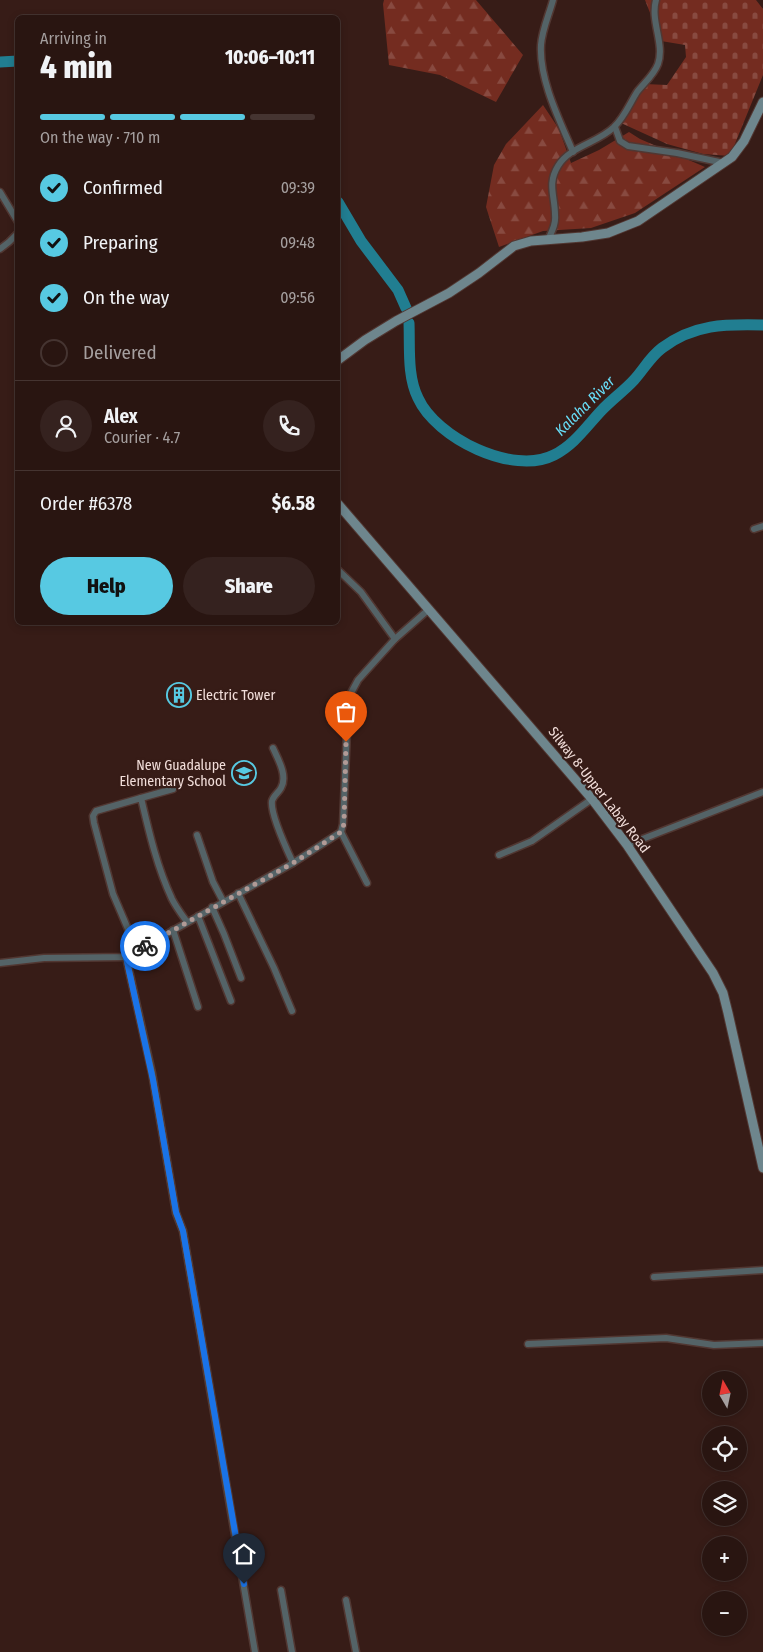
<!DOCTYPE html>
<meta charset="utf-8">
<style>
:root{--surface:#291511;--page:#35221f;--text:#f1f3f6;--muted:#a59f9f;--line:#453431;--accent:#57c9e2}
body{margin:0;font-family:"Fira Sans Condensed",sans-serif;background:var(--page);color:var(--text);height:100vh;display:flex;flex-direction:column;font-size:19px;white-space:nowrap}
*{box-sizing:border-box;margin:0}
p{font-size:16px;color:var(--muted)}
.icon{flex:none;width:28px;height:28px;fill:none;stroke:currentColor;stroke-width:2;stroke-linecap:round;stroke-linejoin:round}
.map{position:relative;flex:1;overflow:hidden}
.side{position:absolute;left:15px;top:15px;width:325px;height:610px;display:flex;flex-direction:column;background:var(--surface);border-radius:8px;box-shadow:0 2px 8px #0003,0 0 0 1px var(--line)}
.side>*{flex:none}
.needle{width:32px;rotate:351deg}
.tools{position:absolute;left:702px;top:1371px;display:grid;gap:10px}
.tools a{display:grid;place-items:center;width:45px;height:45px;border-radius:50%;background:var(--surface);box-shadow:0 2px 8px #0003,0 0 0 1px var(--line);font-size:25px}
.pin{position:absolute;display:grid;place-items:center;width:42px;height:42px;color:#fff;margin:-51px -21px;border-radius:50% 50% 50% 0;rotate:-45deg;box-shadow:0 0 5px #0007}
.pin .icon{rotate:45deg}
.courier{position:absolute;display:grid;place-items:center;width:50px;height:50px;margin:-25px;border:4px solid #1a73e8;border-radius:50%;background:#fff;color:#222;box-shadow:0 1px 6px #0007}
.headline em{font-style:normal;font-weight:800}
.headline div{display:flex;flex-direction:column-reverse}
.headline{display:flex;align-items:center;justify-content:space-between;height:85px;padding:0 25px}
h1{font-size:32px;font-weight:800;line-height:38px}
.bar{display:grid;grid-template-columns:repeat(4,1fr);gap:8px 5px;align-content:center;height:60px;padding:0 25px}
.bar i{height:6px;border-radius:4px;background:var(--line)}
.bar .current{background:var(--accent)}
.bar p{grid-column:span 4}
.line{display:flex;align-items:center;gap:12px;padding:0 25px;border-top:1px solid var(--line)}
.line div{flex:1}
.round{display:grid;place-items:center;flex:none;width:52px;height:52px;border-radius:26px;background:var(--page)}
ol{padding:0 25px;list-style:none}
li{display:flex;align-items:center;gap:15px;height:55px}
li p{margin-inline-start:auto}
li .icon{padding:5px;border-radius:50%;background:var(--accent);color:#111;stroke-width:4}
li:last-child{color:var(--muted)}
li i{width:28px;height:28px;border:2px solid var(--line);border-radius:50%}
.cta{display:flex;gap:10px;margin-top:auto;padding:10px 25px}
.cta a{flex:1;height:58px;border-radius:30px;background:var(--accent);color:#111;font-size:20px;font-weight:800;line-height:58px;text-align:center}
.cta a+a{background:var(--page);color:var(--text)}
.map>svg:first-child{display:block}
</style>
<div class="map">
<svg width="763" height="1652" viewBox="0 0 763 1652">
<defs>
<pattern id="forest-firs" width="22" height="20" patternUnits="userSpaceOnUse" patternTransform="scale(1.25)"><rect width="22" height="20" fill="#742c20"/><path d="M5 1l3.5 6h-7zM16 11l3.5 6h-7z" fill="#884a40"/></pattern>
<pattern id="cemetery-stones" width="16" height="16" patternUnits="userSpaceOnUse" patternTransform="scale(1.25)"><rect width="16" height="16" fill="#742c20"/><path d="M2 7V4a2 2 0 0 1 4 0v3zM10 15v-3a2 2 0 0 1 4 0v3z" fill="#884a40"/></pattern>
</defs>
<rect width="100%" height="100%" fill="#371c17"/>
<!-- forest -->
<g fill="url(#forest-firs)">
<path d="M384,0h92l47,55 -27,47 -56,-27 -51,-10 -6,-61z"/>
<path d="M543,105l16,24 12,34 28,-13 30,-18 11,7 65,28 -70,46 -44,15 -48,3 -44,16 -13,-40 8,-42 12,-21z"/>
</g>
<!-- cemetery -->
<path fill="url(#cemetery-stones)" d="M645,0h111l7,9v66l-33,81 -27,-2 -36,-10 -46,-21 24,-39 22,1 19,-28 -1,-12 -24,-4z"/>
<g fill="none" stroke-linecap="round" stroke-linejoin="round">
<!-- river -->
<g stroke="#217e91" stroke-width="11">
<path d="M0,62l18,-1"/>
<path d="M338,202l23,39 37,49 8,18"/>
<path d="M409,323c1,24 -2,53 9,75 18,40 95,78 136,57 20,-10 32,-28 47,-44 10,-11 23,-20 33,-31 10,-11 16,-23 28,-32 32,-24 63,-24 101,-23"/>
</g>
<defs>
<g id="minor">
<path d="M553,0c-4,15 -11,30 -12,45 -2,35 19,76 32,107"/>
<path d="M615,127l5,14 8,5 49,7 47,10"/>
<path d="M0,192l18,30"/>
<path d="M548,240c4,-9 8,-16 7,-25 0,-19 -8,-31 3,-49 12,-20 40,-23 56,-39 10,-9 16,-24 23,-35 7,-9 17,-17 21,-28 7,-20 -8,-43 -2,-64"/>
<path d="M0,249l9,-7 9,-9"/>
<path d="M754,529l9,-3"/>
<path d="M338,570l23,22 34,47"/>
<path d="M273,748c5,11 15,28 8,40 -2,4 -8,8 -9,13 -2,13 15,49 21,62"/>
<path d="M141,798l32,-9"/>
<path d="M341,832l26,51"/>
<path d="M197,835l16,47 10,19"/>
<path d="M627,845l136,-53"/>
<path d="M499,855l33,-14 60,-42"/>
<path d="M238,893l36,75 18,43"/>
<path d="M212,907l12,27 17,44"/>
<path d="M198,916l33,85"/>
<path d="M173,930l25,77"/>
<path d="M137,950l-24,-56 -19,-71 -1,-7 3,-5 45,-13c8,34 16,69 31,101 4,8 10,16 15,23"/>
<path d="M126,957l26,116 24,140 7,18 72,421"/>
<path d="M0,963l44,-5 82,-1 167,-94 48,-31 2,-8 5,-117 3,-14 7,-13 37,-41 33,-29"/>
<path d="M654,1277l109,-7"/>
<path d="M528,1344l138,-6 48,7 49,-2"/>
<path d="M281,1590l11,62"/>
<path d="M346,1600l10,52"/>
</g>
<g id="secondary">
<path d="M338,360l27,-20 31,-19 53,-28 30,-20 35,-27 17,-5 51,-4 26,-4 30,-12 94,-64 12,-16 19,-39"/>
<path d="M338,504l254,295 35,46 86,128 10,20 5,20 35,155"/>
</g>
</defs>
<!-- minor casing -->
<use href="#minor" stroke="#513732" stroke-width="9"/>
<!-- secondary casing -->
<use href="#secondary" stroke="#513732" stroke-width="11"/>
<!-- minor -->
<use href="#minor" stroke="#546367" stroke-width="6"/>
<!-- secondary -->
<use href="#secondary" stroke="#6e868d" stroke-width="9"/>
</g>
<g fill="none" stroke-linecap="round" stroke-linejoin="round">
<!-- done -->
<path stroke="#b19a96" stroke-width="5" stroke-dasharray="0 9" d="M145,946l148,-83 48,-31 3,-8 2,-82"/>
<!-- route -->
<path stroke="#1a73e8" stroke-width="6" d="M145,946l-19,11 27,123 23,132 7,19 61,353"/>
</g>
<!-- icons -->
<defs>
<symbol id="building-ring" viewBox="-11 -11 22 22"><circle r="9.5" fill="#371c17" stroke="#57c9e2" stroke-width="1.5"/><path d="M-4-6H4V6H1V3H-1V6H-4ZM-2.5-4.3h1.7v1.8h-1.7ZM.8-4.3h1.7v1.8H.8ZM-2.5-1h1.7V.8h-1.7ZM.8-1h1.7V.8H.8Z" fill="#57c9e2"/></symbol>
<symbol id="school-ring" viewBox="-11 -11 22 22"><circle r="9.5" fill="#371c17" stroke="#57c9e2" stroke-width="1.5"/><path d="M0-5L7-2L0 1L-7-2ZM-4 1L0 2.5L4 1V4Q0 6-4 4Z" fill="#57c9e2"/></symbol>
</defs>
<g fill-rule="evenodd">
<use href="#building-ring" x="165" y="681" width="28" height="28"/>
<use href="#school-ring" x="230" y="759" width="28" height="28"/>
</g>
<g text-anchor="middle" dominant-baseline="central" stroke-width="4.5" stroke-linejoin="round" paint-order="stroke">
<!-- poi labels -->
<g font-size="14" fill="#f2deda" stroke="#371c17" text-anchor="start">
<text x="196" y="695">Electric Tower</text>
<text x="226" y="765" text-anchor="end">New Guadalupe<tspan x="226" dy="16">Elementary School</tspan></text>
</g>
<!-- street labels -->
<g font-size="14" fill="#f2deda" stroke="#371c17">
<text transform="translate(599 790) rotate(52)">Silway 8-Upper Labay Road</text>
</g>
<!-- water labels -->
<g font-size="15" font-style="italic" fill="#68def8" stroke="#371c17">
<text transform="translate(585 406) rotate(-45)">Kalaha River</text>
</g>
</g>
</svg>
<div class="tools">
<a><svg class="needle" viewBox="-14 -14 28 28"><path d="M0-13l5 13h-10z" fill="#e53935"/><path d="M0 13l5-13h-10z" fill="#a59f9f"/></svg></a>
<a><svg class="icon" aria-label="locate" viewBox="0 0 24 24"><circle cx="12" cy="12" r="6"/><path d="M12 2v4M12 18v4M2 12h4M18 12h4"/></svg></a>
<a><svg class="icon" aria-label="layers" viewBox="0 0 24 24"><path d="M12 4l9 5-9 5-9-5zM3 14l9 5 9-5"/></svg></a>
<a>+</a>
<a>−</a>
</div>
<div class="pin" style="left:346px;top:742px;background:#ea580c"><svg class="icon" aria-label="bag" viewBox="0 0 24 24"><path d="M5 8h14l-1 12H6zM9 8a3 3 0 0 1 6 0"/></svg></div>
<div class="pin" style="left:244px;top:1584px;background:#1f2937"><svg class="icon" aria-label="home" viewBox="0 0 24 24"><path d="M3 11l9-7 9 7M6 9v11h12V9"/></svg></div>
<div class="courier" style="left:145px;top:946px"><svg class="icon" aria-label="bike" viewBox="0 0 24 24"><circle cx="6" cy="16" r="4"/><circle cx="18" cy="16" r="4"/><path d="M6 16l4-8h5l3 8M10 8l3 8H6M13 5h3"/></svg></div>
<section class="side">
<div class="headline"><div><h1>4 min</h1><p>Arriving in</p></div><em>10:06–10:11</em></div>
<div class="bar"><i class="current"></i><i class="current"></i><i class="current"></i><i></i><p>On the way · 710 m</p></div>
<ol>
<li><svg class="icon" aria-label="check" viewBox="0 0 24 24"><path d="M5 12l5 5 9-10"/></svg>Confirmed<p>09:39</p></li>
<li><svg class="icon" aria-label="check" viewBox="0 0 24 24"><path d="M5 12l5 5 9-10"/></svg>Preparing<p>09:48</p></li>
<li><svg class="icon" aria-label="check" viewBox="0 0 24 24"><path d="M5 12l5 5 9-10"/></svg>On the way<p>09:56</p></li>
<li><i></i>Delivered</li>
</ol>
<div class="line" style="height:90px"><a class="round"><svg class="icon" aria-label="person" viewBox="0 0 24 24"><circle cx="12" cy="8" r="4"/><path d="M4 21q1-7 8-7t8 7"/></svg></a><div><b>Alex</b><p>Courier · 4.7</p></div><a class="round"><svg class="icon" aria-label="phone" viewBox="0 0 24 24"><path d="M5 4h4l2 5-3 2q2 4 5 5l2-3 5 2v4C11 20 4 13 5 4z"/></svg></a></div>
<div class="line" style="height:65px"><div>Order #6378</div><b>$6.58</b></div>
<div class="cta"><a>Help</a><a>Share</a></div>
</section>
</div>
